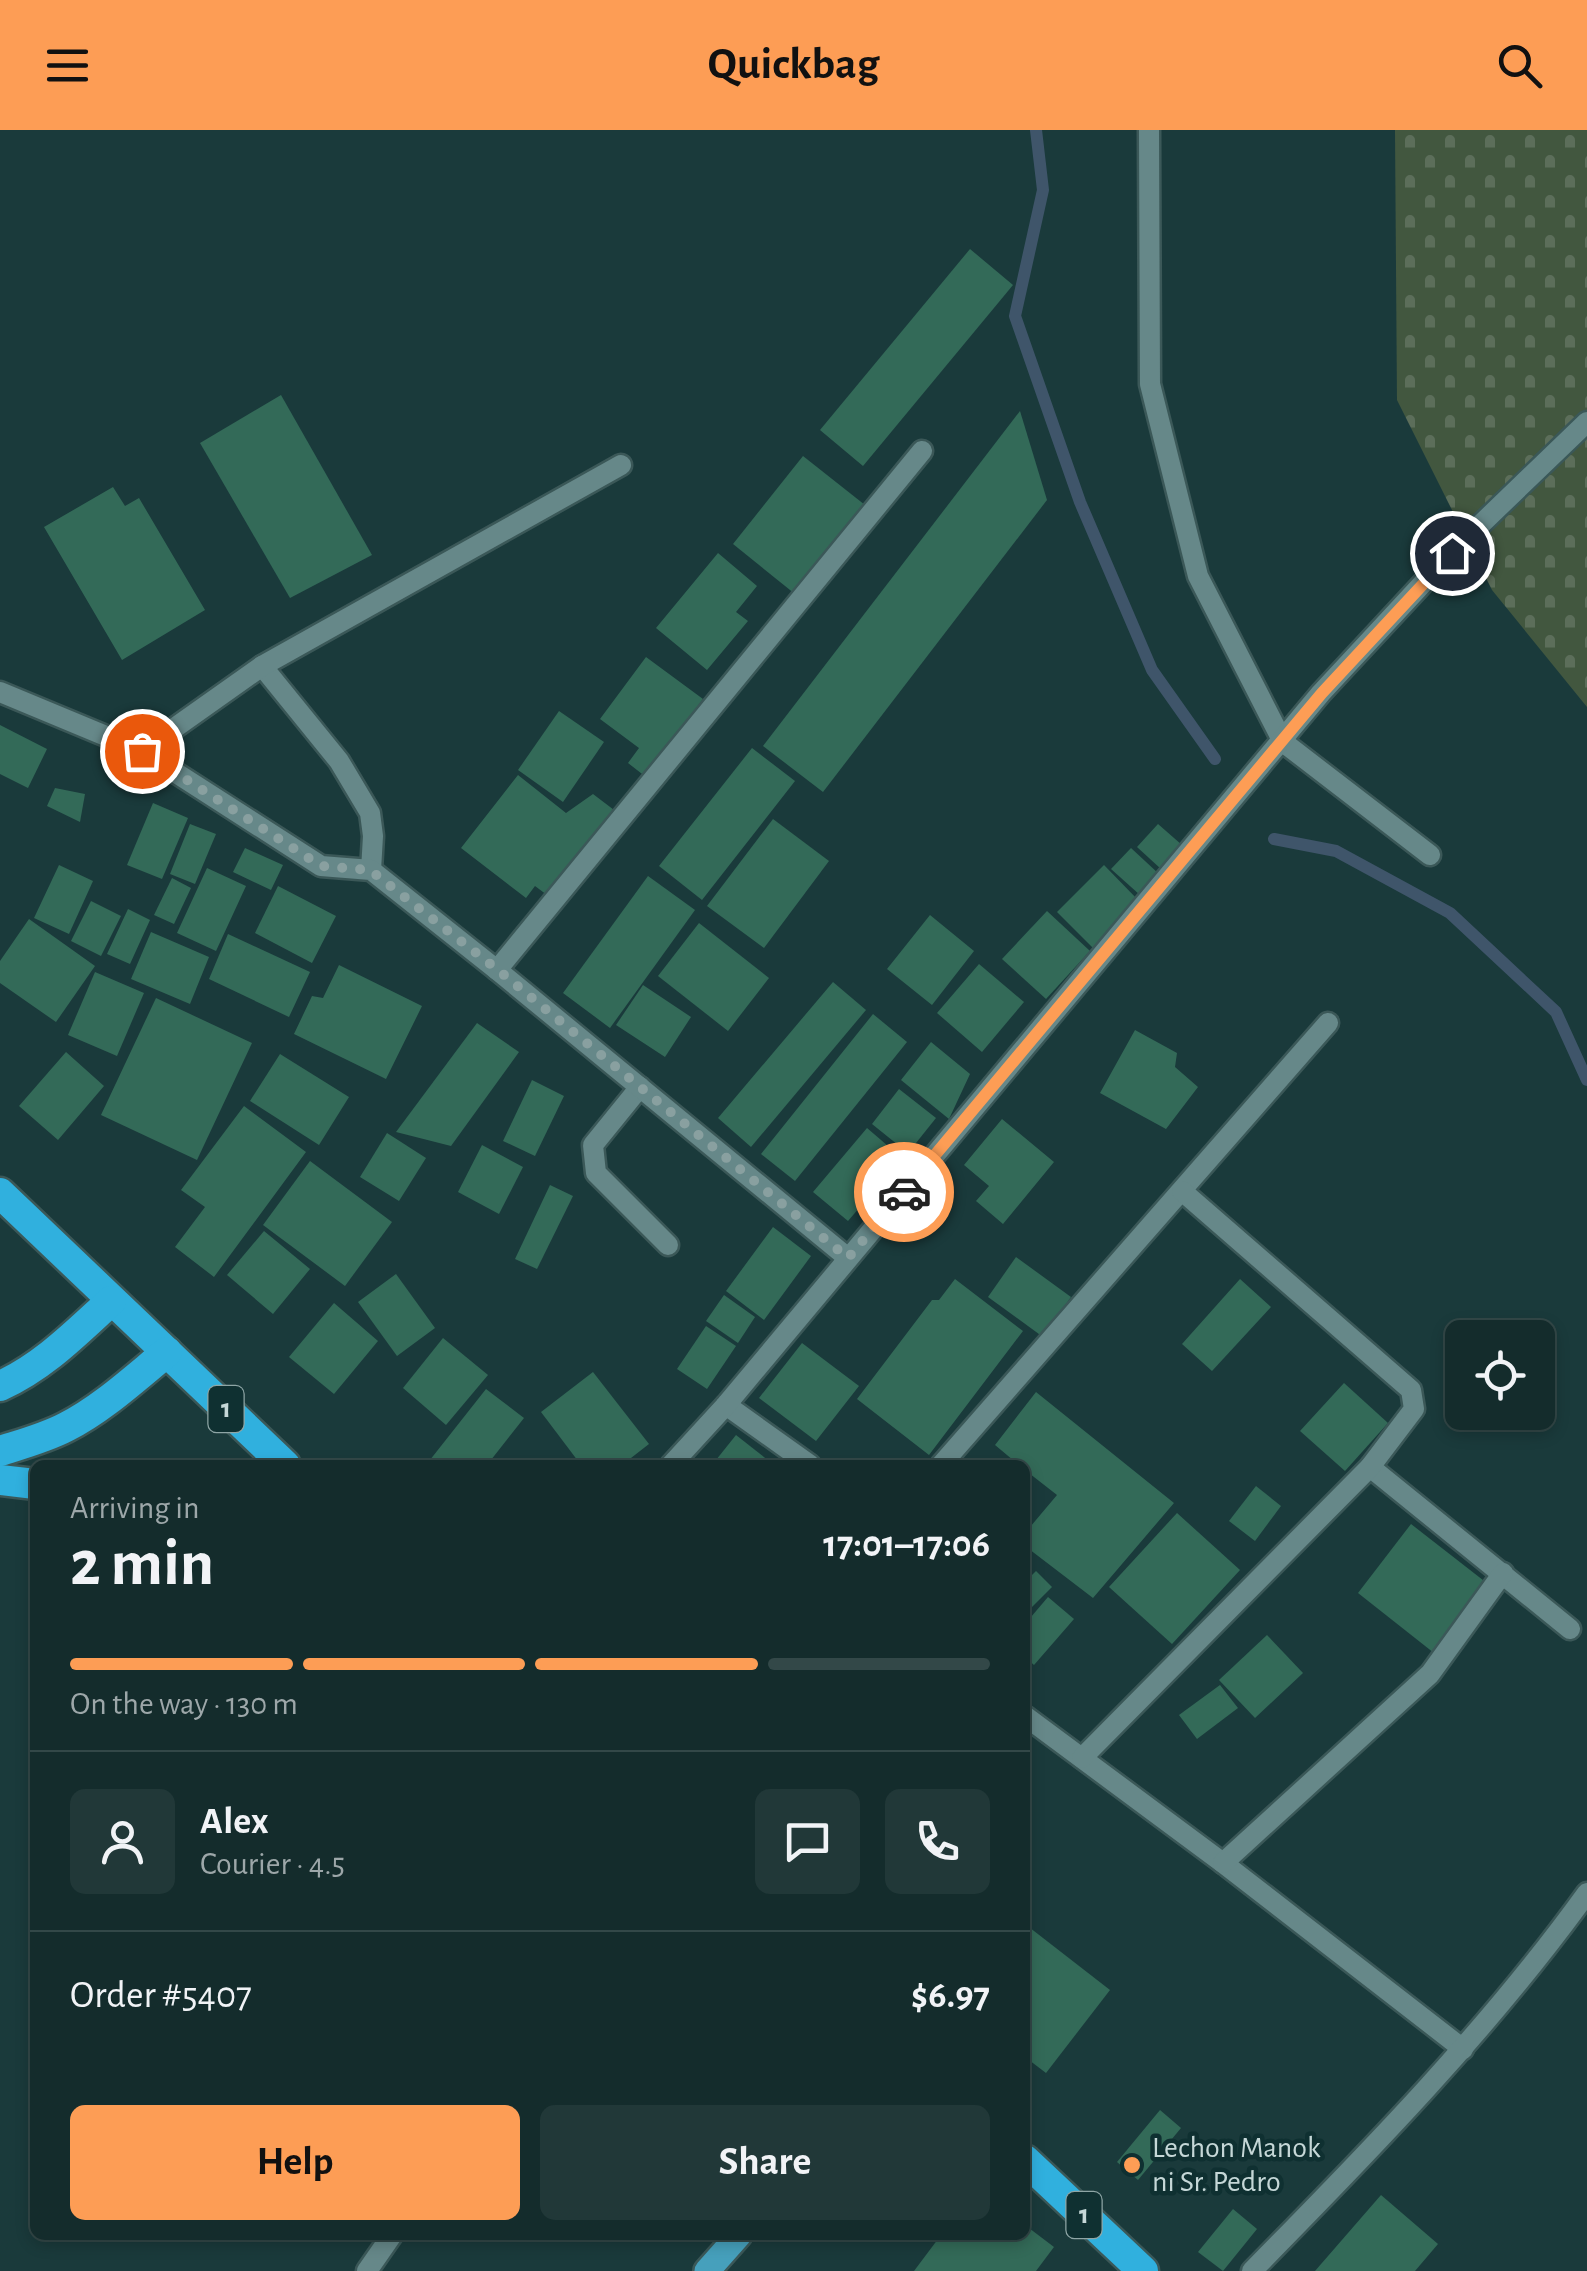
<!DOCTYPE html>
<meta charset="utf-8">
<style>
:root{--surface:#142c2c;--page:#213838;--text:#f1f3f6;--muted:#9da7a9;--line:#334848;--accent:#fd9d55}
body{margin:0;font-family:"Alegreya Sans",sans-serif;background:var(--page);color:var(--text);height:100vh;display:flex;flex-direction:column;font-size:38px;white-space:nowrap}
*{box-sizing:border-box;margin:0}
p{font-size:32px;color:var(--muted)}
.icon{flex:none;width:55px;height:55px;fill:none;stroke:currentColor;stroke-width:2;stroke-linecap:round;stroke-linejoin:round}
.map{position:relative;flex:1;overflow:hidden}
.drawer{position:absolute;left:30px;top:1330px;width:1000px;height:780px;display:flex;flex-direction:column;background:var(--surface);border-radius:15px;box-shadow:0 5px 15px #0003,0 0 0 2px var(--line)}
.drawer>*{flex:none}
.buttons{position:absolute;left:1445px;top:1190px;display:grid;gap:20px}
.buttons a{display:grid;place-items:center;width:110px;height:110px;border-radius:15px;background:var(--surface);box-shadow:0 5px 15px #0003,0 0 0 2px var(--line);font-size:50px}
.pin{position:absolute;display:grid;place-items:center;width:85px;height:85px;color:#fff;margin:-42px;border:5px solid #fff;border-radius:50%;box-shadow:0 2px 10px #0007}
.courier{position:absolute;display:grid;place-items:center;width:100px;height:100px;margin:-50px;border:8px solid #fd9d55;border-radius:50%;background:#fff;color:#222;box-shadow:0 2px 12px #0007}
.head em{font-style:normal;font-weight:600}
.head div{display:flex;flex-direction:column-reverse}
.head{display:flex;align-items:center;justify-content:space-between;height:170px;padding:0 40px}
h1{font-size:65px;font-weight:600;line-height:75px}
.bar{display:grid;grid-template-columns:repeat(4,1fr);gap:15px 10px;align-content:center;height:120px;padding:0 40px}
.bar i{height:12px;border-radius:8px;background:var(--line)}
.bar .current{background:var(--accent)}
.bar p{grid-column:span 4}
.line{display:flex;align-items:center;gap:25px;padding:0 40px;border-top:2px solid var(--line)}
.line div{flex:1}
.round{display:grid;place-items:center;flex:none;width:105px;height:105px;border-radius:15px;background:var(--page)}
.action{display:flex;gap:20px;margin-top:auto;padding:20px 40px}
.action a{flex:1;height:115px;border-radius:15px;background:var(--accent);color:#111;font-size:40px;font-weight:600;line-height:115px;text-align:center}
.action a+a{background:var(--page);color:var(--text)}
header{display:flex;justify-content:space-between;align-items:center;height:130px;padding:0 40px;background:var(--accent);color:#111;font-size:45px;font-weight:600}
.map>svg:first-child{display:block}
</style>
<header><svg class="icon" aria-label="menu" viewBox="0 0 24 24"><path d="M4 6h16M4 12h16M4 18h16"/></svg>Quickbag<svg class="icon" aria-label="search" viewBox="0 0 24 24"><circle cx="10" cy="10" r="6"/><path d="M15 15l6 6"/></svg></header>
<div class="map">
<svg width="1587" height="2141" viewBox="0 0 1587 2141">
<defs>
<pattern id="cemetery-stones" width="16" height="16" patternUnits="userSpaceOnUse" patternTransform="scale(2.5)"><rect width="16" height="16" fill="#42573f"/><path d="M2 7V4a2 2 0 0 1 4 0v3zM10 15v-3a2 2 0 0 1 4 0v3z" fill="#5c6e5a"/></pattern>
</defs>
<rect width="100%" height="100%" fill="#1a3a3b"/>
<!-- cemetery -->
<path fill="url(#cemetery-stones)" d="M1395,0h192v577l-95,-117 -95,-190z"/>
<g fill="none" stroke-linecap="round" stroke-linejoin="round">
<!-- stream -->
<g stroke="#3f556a" stroke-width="12">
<path d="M1036,0l7,60 -28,126 65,186 72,168 63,89"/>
<path d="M1274,709l62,12 114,62 106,99 31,68"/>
</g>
</g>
<!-- building -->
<g fill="#336a58">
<path d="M970,119l43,36 -150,181 -43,-36z"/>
<path d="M281,265l91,160 -82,43 -90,-155z"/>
<path d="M1020,281l27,89 -224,292 -60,-46z"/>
<path d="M803,326l62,49 -70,89 -62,-50z"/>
<path d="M113,357l12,19 14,-8 66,112 -83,50 -78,-133z"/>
<path d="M718,423l39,33 -21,26 12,9 -41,49 -51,-42z"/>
<path d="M646,527l57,42 -57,78 -18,-14 11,-15 -39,-29z"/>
<path d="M559,581l45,31 -41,60 -45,-32z"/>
<path d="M0,595l47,24 -19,39 -28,-14z"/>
<path d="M752,618l43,33 -93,119 -43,-34z"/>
<path d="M518,645l48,38 27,-19 25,19 -67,85 -16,-12 -9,12 -65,-50z"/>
<path d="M55,658l30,6 -5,28 -33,-16z"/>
<path d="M153,673l35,15 -26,61 -35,-14z"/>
<path d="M773,689l56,42 -65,87 -57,-42z"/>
<path d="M190,694l26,10 -21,50 -25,-10z"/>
<path d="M1158,694l24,21 -21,24 -24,-22z"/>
<path d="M245,718l38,17 -12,25 -38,-18z"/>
<path d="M1131,718l28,26 -19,21 -29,-26z"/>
<path d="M59,735l34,16 -24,53 -35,-16z"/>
<path d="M1104,735l35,36 -46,47 -36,-36z"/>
<path d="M207,738l39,18 -30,65 -39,-18z"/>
<path d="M648,746l47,34 -85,118 -47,-35z"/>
<path d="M172,748l19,10 -17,36 -20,-9z"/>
<path d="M278,756l58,30 -24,47 -57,-30z"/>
<path d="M91,771l30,15 -20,40 -30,-15z"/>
<path d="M128,779l22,11 -20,44 -23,-10z"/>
<path d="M1047,781l43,40 -44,48 -44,-40z"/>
<path d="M930,785l44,36 -42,54 -45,-36z"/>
<path d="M29,789l66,47 -39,56 -56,-39v-22z"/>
<path d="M699,793l70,55 -41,53 -70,-55z"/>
<path d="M151,802l58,25 -19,47 -59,-25z"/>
<path d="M228,804l82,38 -21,45 -80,-38z"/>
<path d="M979,834l45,38 -42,50 -45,-39z"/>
<path d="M339,835l83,41 -36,73 -92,-45 18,-38 11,2z"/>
<path d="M95,842l49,21 -27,63 -49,-21z"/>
<path d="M833,852l33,28 -115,137 -33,-29z"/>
<path d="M643,855l48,32 -26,40 -49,-32z"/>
<path d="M156,868l96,45 -55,117 -96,-45z"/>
<path d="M873,884l34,28 -112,139 -34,-27z"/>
<path d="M477,893l42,29 -68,94 -55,-14z"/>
<path d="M1135,900l42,23 -2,14 23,20 -32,42 -66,-36z"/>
<path d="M931,912l39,32 -21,45 -48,-39z"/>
<path d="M66,922l38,34 -46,54 -39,-34z"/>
<path d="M280,924l69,43 -30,48 -69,-44z"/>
<path d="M532,950l32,16 -29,60 -32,-15z"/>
<path d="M899,959l37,29 -28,35 -36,-29z"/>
<path d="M244,976l62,46 -92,125 -39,-30 30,-40 -24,-17z"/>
<path d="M1002,989l52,43 -51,62 -27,-23 13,-15 -25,-21z"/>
<path d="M867,998l35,30 -54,63 -35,-29z"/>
<path d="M387,1003l39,25 -27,43 -39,-24z"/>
<path d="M482,1015l41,22 -24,47 -41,-22z"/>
<path d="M310,1031l82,61 -47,64 -82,-61z"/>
<path d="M550,1055l23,11 -36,73 -22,-10z"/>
<path d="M773,1097l38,29 -47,64 -38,-29z"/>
<path d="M264,1101l46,38 -37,45 -46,-39z"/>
<path d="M1016,1127l55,40 -28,40 -55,-40z"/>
<path d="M396,1144l39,54 -38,28 -39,-54z"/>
<path d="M955,1149l68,52 -94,124 -72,-56 75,-99h7z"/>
<path d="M1240,1149l31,28 -59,64 -30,-27z"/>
<path d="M724,1165l31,22 -17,26 -32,-22z"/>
<path d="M334,1173l44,38 -44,53 -45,-37z"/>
<path d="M706,1196l30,20 -29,43 -30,-20z"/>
<path d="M443,1208l45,37 -42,50 -43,-37z"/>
<path d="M802,1213l57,43 -43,55 -57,-43z"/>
<path d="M593,1242l56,72 -27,21h-41l-40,-53z"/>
<path d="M1344,1253l44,40 -43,48 -45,-40z"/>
<path d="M486,1259l38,29 -37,47h-61z"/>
<path d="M1036,1262l138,111 -81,95 -68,-52v-13l32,-38 -32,-25v-5h-6l-24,-20z"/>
<path d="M736,1305l38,30h-62z"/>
<path d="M1256,1356l25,20 -26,35 -26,-20z"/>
<path d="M1177,1383l63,57 -68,74 -63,-57z"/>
<path d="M1411,1394l77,60 -54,69 -76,-60z"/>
<path d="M1036,1441l16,16 -27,27v-32z"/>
<path d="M1048,1467l26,22 -40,46 -9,-8v-33z"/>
<path d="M1267,1505l36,38 -48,45 -36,-38z"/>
<path d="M1220,1555l18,23 -41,31 -18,-24z"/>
<path d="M1025,1794l85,66 -64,83 -21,-16z"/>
<path d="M1160,1980l21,18 -43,52 -21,-18z"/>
<path d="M1381,2065l57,49 -23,27h-100z"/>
<path d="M1233,2079l24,20 -34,42 -25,-19z"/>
<path d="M1025,2095l29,22 -18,24h-122l27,-36h84z"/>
</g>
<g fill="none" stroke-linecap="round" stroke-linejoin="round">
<defs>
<path id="lane" d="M640,957l-47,58 3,28 72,72"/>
<g id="street">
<path d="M1149,0l1,254 48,192 85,166 147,113"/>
<path d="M262,536l77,95 31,52 3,23 -2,34"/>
<path d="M0,562l142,59 179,115 50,4 126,100 351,288"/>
<path d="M142,621l120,-85 359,-201"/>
<path d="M497,840l425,-519"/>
<path d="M726,1275l84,60"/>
<path d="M671,1335l55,-60 595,-712 130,-140 136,-131"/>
<path d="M941,1335l387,-442"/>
<path d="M1370,1337l200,162"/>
<path d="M1025,1586l198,147 240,186"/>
<path d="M1082,1628l288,-291 44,-58 -3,-19 -229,-199"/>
<path d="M1223,1733l207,-189 73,-101"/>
<path d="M367,2141l25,-36"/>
<path d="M1252,2141c118,-120 236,-241 335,-378"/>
</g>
<path id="primary" d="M707,2141l32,-36"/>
<g id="highway">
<path d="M0,1063l285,272"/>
<path d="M0,1256c43,-19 77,-54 111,-85"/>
<path d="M0,1321c22,-7 45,-13 66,-24 37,-19 69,-49 101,-75"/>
<path d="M0,1350l35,4"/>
<path d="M1025,2030l118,111"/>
</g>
</defs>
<!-- lane casing -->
<use href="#lane" stroke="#3b5858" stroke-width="25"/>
<!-- street casing -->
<use href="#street" stroke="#3b5858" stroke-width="25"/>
<!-- primary casing -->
<use href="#primary" stroke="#3b5858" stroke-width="30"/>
<!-- highway casing -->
<use href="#highway" stroke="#3b5858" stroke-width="35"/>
<!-- lane -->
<use href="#lane" stroke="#668889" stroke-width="20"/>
<!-- street -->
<use href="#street" stroke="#668889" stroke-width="20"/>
<!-- primary -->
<use href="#primary" stroke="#46a0bc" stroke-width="25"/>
<!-- highway -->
<use href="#highway" stroke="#30b0de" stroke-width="30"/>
</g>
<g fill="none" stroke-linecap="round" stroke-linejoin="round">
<!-- done -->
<path stroke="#89a0a0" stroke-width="10" stroke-dasharray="0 18" d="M142,621l179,115 49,4 128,100 350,288 56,-66"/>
<!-- route -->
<path stroke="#fd9d55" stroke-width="12" d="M904,1062l418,-499 130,-140"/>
</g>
<!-- markers -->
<circle fill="#fd9d55" stroke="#0f3031" stroke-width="4" cx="1132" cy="2035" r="10"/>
<g text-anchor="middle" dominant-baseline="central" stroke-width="9" stroke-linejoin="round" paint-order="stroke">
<!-- shield labels -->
<g fill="#0f3031" stroke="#8ea5a5" stroke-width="2.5">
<rect x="208.5" y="1256" width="35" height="46" rx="8"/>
<rect x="1066.5" y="2062" width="35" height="46" rx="8"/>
</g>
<g font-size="28" font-weight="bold" fill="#c5d7d7">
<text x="226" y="1279">1</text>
<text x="1084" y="2085">1</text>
</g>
<!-- poi labels -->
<g font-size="30" fill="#c5d7d7" stroke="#0f3031" text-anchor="start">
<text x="1152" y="2018">Lechon Manok<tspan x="1152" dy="34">ni Sr. Pedro</tspan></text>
</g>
</g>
</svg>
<div class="buttons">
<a><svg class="icon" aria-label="locate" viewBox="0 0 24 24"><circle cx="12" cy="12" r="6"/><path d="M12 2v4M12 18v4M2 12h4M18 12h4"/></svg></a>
</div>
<div class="pin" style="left:142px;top:621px;background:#ea580c"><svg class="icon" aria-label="bag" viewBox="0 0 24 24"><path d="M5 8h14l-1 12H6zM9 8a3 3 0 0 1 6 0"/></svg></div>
<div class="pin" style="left:1452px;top:423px;background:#1f2937"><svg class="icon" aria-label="home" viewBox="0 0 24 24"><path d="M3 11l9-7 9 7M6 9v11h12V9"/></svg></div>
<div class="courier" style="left:904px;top:1062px"><svg class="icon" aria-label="car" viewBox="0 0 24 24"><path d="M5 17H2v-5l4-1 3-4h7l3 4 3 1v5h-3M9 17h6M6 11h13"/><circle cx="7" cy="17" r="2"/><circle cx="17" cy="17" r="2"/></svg></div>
<section class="drawer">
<div class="head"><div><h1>2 min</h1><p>Arriving in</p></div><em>17:01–17:06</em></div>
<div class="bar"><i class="current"></i><i class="current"></i><i class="current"></i><i></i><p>On the way · 130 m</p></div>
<div class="line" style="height:180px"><a class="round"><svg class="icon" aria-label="person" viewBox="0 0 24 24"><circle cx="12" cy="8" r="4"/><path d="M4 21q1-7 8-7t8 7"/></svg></a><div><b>Alex</b><p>Courier · 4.5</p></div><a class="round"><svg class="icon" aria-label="chat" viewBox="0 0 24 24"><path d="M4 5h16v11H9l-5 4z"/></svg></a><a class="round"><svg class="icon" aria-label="phone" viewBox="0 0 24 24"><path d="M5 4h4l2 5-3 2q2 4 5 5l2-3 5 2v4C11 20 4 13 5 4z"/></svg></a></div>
<div class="line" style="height:130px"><div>Order #5407</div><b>$6.97</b></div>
<div class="action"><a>Help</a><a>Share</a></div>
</section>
</div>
